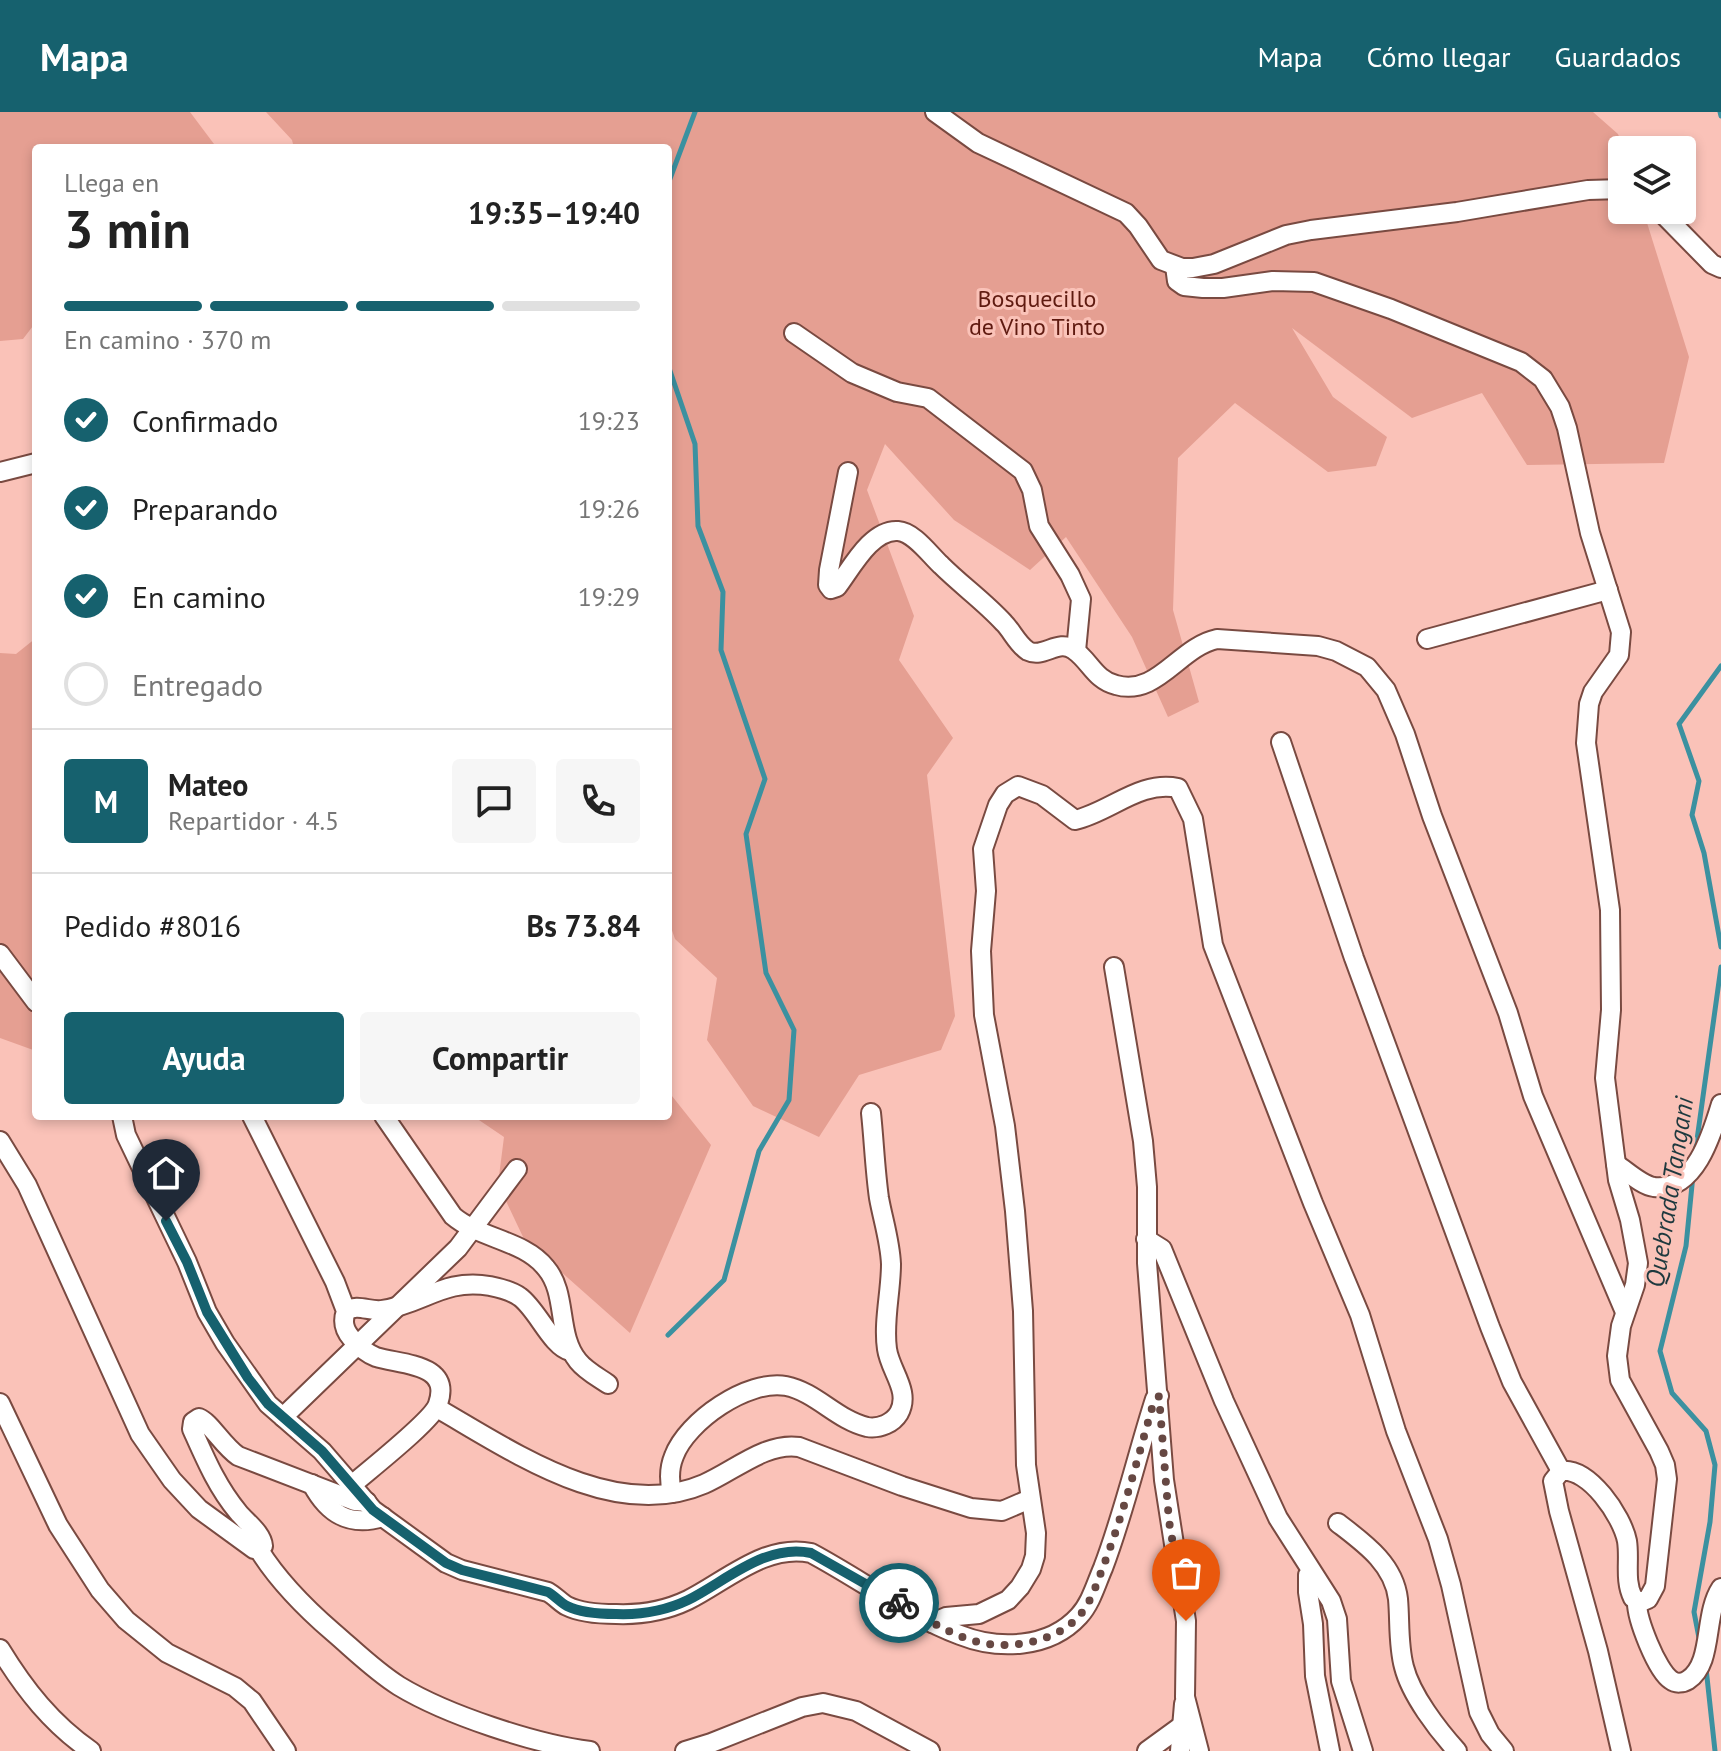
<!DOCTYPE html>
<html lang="es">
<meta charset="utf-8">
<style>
:root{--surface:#fff;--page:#f6f6f6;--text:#222;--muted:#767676;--line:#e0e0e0;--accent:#16616e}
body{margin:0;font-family:"PT Sans",sans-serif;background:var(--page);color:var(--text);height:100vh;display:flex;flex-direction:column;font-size:30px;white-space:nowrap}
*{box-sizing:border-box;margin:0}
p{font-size:26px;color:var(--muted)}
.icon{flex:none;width:44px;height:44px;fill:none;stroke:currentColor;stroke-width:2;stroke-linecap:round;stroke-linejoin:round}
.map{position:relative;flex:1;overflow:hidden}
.sheet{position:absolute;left:32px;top:32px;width:640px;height:976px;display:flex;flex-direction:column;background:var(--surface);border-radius:8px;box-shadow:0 4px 12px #0003}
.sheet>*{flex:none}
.fabs{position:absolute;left:1608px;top:24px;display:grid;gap:16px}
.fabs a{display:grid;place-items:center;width:88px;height:88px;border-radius:8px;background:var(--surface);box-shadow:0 4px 12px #0003;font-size:40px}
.pin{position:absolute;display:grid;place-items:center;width:68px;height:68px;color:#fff;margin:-82px -34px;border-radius:50% 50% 50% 0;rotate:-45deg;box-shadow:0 0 8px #0007}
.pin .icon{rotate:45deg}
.courier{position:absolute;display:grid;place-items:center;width:80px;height:80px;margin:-40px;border:6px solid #16616e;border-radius:50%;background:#fff;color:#222;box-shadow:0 2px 10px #0007}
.headline em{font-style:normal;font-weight:700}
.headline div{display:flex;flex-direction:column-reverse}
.headline{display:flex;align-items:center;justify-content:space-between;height:136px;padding:0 32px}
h1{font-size:52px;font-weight:700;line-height:60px}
.bar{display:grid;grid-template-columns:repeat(4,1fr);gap:12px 8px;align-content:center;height:96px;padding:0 32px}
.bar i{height:10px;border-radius:6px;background:var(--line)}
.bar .on{background:var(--accent)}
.bar p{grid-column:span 4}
.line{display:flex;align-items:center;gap:20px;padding:0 32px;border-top:2px solid var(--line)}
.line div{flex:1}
.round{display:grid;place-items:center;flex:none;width:84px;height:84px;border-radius:8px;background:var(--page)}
ol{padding:0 32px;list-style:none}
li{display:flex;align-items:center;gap:24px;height:88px}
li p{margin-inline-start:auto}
li .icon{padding:8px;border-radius:50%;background:var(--accent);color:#fff;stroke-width:4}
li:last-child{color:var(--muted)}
li i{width:44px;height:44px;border:4px solid var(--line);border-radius:50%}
.primary-button{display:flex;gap:16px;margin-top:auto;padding:16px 32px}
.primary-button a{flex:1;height:92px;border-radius:8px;background:var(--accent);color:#fff;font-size:32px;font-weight:700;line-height:92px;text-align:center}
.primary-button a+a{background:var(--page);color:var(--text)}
header{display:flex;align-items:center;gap:48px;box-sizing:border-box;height:112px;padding:0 40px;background:var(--accent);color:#fff}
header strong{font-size:38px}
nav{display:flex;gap:44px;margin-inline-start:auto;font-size:28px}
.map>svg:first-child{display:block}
</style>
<header>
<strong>Mapa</strong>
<nav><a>Mapa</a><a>Cómo llegar</a><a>Guardados</a></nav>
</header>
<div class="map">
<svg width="1721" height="1639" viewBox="0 0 1721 1639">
<rect width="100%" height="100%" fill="#fac2b8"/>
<!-- green -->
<g fill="#e59f92">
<path d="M0,0h190l27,36h-181v174l-13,17 -23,2z"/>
<path d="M266,0h1327l25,22 6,16 -2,60h21l46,147 -25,106 -137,2 -45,-72 -70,25 -120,-90 41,69 54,40 -11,29 -48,6 -93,-69 -57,55 -5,152 26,92 -31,15 -36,-80 -66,-100 -36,33 -76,-50 -69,-76 -18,46 47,126 -15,44 54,78 -26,37 28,241 -14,34 -82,25 -40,62 -66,-31 -46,-66 10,-62 -42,-39 -7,-20v-771h-374l-2,-8z"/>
<path d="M36,526v413l-36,-13v-385l16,1z"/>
<path d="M668,979l43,54 -81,188 -106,-94 -26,-55 6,-47 -31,-21h195z"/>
</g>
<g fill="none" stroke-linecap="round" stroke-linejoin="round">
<!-- stream -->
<g stroke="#3b91a0" stroke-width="5">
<path d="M1720,0l1,4"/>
<path d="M668,72l27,-72"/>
<path d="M1721,554l-42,58 20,57 -7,34 12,38 17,94"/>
<path d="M1695,1042l26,-187"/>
<path d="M1693,1063l-7,71 -26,105 12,42 34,38 9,34 -5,57 -16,90 6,31"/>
<path d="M668,1223l56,-55 35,-129 30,-51 5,-70 -28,-57 -20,-139 19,-55 -44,-129 2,-58 -25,-66 -3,-82 -27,-79"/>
<path d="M1706,1556l9,83"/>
</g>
<defs>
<g id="street">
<path d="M935,0l43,31 148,70 12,13 23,34 21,8h11l21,-4 72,-29 25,-5 146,-18 131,-22 34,-1"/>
<path d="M1659,98l53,54 9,4"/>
<path d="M1175,154l2,15 7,5 19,2h20l50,-7 41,1 77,27 130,53 22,17 17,28 7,21 23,105 31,99 -2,23 -26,37 -4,12 -3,39 24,167 1,100 -6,68 13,102 12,40 8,43 -3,22 -14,41 -4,30 3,24 39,71 6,14 2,14 -12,107 -7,13 -7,3 -8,-4c-9,-18 -3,-38 -6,-57 -5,-25 -38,-74 -66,-70l-8,10 6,30 39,140 23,100"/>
<path d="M794,221l58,40 45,19 31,6 95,73 9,19 7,36 31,49 11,24 -5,52"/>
<path d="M0,360l36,-9"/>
<path d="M848,360l-19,98 -1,15 3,4 6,-2c14,-18 34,-58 61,-56 16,1 32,24 43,34 20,20 44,37 63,58 8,8 14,22 24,28 16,8 30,-13 46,-1 16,11 21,30 42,35 41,12 63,-38 101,-46l101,7 18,5 31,16 19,23 19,44 27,82 76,197 25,83 92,216"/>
<path d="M1427,527l181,-49"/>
<path d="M1281,630l73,216 136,369 22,55 49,89"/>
<path d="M0,842l36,48"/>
<path d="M1114,855l29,174 4,46v76l17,217 22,141 -1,76 14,54"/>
<path d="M122,1004l4,19 61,127 20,50 18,31 43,61 54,47 51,59 73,53 16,7 86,22c7,4 13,11 19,14 14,7 34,8 49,8 25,1 49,-3 72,-14 38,-19 78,-57 123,-47 49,26 98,63 149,82 38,15 89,14 119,-19 12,-13 17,-32 24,-48 21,-55 34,-113 52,-169l4,-3"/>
<path d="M252,1004l83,166 11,29c-4,11 -2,19 6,28 7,8 14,14 24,18 26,8 76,6 62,47 -5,16 -69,66 -85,80"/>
<path d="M384,1004l69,100c27,23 71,24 93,52 22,26 10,66 32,93 8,10 20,16 30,23"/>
<path d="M0,1029l27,44 113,249 32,46 27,29 55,40 5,1 4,-4c-1,-13 -17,-24 -25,-34 -21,-25 -33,-54 -46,-83l1,-7 6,-4c11,4 24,28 39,38l117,45 12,1"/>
<path d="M1616,1052c11,7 25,21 38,23 41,5 58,-53 67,-83"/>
<path d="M1146,1127l16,10 62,152 54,117 53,83 6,18 4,62 22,70"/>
<path d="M346,1199c12,-8 23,1 36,-1 42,-6 61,-32 108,-24 10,2 22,5 30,11 17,12 32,50 50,54"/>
<path d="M0,1291l58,122 42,65 26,30 41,33 68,34 17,14 34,50"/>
<path d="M437,1296c75,43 177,115 267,76 30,-13 62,-42 95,-37l103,39 69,22 31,3 28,-12"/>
<path d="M283,1305l175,-169 59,-79"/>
<path d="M312,1372c16,30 37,43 71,33"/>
<path d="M672,1381c-3,-13 -3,-25 2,-37 13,-35 74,-77 112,-70 30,6 51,34 81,41 13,2 26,-4 32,-14 12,-22 -9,-42 -12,-64 -4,-27 4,-57 4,-85 -1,-23 -8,-44 -12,-66 -4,-28 -5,-57 -8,-85"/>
<path d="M1338,1411c26,20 56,41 60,76 2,22 0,46 6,68 7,28 34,63 53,84"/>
<path d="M259,1438c20,32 45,57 74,82 21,18 42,39 66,54 48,29 136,58 191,65"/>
<path d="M1311,1460l-3,3v17l5,32 2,52 15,75"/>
<path d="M1637,1489c-1,17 20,70 34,79 5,4 12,3 17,0 26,-17 15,-65 33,-92"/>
<path d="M932,1511l14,-6 33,-3 29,-14 12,-13 11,-18 4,-13 1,-23 -10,-68 -3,-154 -8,-100 -10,-85 -21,-111 -3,-64 5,-60 -3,-42 15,-44 7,-11 13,-8 24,9 33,25c35,-8 65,-40 103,-32l15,31 20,126 100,258 47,112 36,116 42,108 13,46 28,127 11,22 14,17"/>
<path d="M0,1537c25,41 52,75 91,102"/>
<path d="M685,1639l26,-8 91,-36 21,-4 33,8 74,40"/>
<path d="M1147,1639l33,-24"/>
<path d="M1180,1639l4,-47"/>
</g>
</defs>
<!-- street casing -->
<use href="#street" stroke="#794a41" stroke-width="22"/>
<!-- street -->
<use href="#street" stroke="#fff" stroke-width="18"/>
</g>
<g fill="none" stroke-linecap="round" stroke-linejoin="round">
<!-- done -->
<path stroke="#664843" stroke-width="8" stroke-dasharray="0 14.4" d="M899,1491c28,16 57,36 89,41 30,4 70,-4 91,-28 12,-13 18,-33 24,-49 20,-52 34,-106 49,-159l7,-12 10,125 17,100"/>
<!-- route -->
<path stroke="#16616e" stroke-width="10" d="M166,1109l21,41 20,50 41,66 20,26 54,47 51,59 73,53 16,7 86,22c7,4 13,11 19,14 14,7 34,8 49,8 25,1 49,-3 72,-14 38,-19 78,-57 123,-47l88,50"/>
</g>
<g text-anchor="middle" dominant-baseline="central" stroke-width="6" stroke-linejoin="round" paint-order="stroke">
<!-- park labels -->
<g font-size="24" fill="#5f1a10" stroke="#fac2b8">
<text x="1037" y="186">Bosquecillo<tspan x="1037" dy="28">de Vino Tinto</tspan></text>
</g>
<!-- water labels -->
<g font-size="26" font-style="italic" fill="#1e393e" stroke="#fac2b8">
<text transform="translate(1669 1080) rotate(-81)">Quebrada Tangani</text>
</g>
</g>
</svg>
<div class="fabs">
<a><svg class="icon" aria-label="layers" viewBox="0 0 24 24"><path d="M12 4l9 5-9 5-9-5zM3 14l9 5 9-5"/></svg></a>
</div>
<div class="pin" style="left:1186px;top:1509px;background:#ea580c"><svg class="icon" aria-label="bag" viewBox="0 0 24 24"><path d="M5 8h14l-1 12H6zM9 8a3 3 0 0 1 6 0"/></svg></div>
<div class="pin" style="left:166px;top:1109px;background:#1f2937"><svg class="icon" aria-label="home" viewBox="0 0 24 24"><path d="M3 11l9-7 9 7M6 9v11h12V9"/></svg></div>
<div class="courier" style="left:899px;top:1491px"><svg class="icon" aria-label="bike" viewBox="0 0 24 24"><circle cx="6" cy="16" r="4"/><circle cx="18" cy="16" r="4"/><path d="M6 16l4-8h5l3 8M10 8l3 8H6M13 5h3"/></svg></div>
<section class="sheet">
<div class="headline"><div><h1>3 min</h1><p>Llega en</p></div><em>19:35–19:40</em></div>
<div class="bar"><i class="on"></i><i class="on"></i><i class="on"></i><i></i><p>En camino · 370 m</p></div>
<ol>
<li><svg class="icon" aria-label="check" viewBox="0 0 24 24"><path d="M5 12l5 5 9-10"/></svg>Confirmado<p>19:23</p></li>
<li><svg class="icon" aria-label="check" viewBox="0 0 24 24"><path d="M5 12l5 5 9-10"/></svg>Preparando<p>19:26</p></li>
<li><svg class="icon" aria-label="check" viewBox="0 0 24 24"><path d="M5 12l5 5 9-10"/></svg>En camino<p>19:29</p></li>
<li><i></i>Entregado</li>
</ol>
<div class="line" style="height:144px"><b class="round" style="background:var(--accent);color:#fff">M</b><div><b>Mateo</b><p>Repartidor · 4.5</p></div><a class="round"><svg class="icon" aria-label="chat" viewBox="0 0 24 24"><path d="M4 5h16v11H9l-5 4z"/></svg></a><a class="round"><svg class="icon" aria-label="phone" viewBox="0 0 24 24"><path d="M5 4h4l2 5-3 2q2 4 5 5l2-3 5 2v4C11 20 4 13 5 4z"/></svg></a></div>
<div class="line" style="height:104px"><div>Pedido #8016</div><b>Bs 73.84</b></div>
<div class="primary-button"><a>Ayuda</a><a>Compartir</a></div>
</section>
</div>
